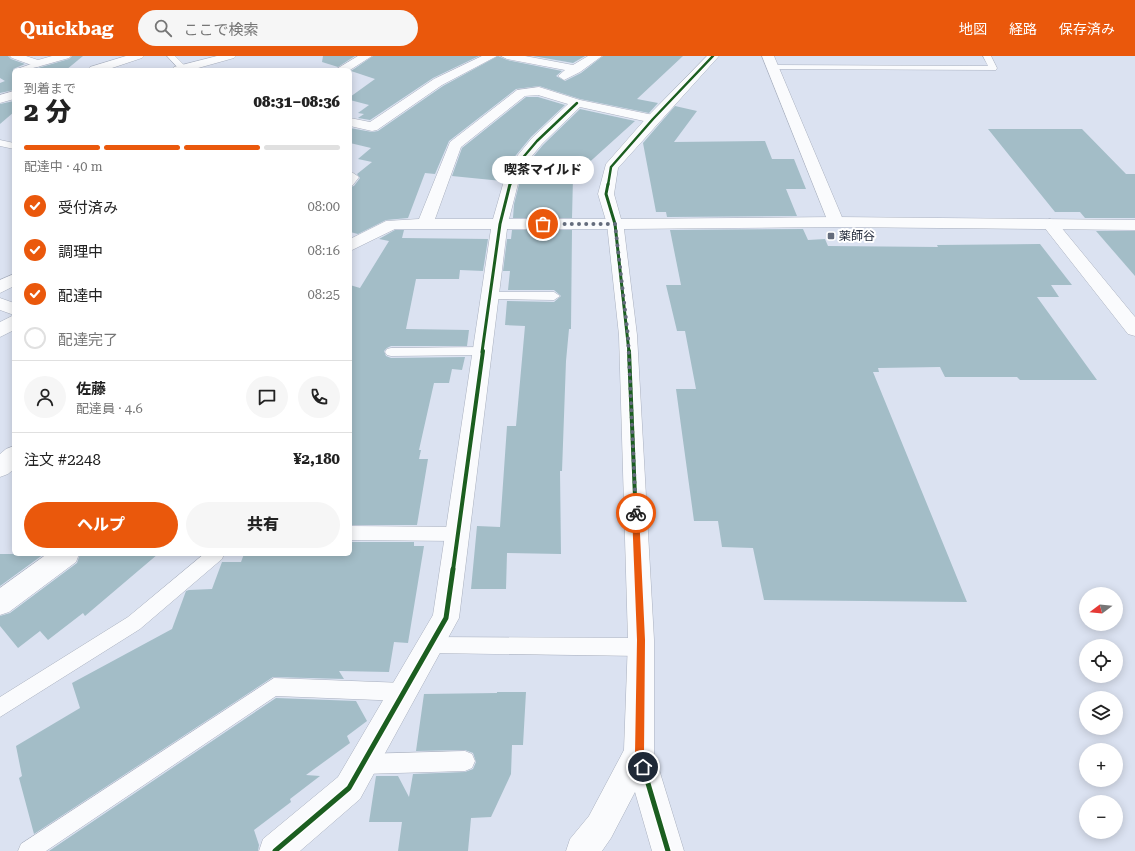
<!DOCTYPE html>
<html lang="ja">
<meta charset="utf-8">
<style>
:root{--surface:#fff;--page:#f6f6f6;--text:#222;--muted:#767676;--line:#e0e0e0;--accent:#ea580c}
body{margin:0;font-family:"Roboto Serif","Noto Sans JP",serif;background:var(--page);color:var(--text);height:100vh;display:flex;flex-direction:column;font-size:15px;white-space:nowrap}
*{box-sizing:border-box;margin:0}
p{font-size:13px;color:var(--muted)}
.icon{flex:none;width:22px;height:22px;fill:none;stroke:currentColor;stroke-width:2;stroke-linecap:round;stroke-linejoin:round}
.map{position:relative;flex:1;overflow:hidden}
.details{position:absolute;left:12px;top:12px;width:340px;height:488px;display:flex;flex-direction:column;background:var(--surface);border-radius:6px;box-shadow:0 2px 10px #0003}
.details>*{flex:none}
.needle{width:26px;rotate:254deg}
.controls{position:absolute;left:1079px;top:531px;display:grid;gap:8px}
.controls a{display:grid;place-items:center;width:44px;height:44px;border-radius:50%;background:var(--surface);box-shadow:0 2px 10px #0003;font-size:20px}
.pin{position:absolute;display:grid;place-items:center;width:34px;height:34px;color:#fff;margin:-17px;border:2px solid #fff;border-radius:50%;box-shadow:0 1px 4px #0007}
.courier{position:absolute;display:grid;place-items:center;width:40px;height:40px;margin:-20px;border:3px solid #ea580c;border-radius:50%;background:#fff;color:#222;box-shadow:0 1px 5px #0007}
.bubble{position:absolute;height:28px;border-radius:14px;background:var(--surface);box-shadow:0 2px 10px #0003;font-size:13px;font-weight:800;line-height:28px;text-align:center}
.headline em{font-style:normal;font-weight:800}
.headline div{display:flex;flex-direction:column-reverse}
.headline{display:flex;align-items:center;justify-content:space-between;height:68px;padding:0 12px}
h1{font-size:26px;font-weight:800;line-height:30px}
.bar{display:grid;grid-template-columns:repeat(4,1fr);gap:6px 4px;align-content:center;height:48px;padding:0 12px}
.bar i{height:5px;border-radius:3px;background:var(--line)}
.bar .current{background:var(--accent)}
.bar p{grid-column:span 4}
.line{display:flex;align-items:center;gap:10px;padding:0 12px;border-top:1px solid var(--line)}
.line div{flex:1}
.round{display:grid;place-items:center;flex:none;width:42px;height:42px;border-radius:21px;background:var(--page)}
ol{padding:0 12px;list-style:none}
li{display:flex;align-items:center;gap:12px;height:44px}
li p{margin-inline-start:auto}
li .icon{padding:4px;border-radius:50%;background:var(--accent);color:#fff;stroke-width:4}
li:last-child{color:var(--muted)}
li i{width:22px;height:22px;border:2px solid var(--line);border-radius:50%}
.primary-button{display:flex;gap:8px;margin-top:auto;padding:8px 12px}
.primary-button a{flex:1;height:46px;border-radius:24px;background:var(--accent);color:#fff;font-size:16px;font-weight:800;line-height:46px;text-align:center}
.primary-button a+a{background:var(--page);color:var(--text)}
header{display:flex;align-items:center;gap:24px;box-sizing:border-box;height:56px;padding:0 20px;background:var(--accent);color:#fff}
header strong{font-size:19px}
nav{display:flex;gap:22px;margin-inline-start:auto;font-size:14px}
.search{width:280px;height:36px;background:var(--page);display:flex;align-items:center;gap:10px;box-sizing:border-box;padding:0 14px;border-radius:22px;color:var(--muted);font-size:15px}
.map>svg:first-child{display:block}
</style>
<header>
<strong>Quickbag</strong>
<div class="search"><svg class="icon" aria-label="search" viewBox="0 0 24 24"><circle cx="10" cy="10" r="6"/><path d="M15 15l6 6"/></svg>ここで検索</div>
<nav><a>地図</a><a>経路</a><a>保存済み</a></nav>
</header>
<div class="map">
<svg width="1135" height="795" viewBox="0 0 1135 795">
<rect width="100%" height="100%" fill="#dbe2f1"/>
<!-- building -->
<g fill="#a3bdc7">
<path d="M0,0h8l3,3 14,5 -12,5 1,21 -14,3v-10l5,-2 -5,-3z"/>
<path d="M72,0h11l-17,14h-35l38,-11z"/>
<path d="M323,0h32l-17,11 -16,-5z"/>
<path d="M373,0h106l-46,22 -63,42 -12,-2 6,-4 -6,-1 11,-8 -19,-5v-3l25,-18 -24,-8z"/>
<path d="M498,0l9,4 55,11 -6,5 9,5 16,-8 22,-17h80l-46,43 21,4 -9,10 -69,-14 -41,-13 -23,3 -67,52 -14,33 -10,-1 -17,45 -22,2 -28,14 -8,-2v-45l4,-1 6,-8 -3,-4 15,-12 -14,-3 13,-11 -21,-5v-15l22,4 6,-1 65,-45z"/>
<path d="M533,0h52l-12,7z"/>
<path d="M526,41h12l27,8 -34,32 -24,29 -5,15 -50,-5 10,-28z"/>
<path d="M14,45v11l-14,12v-20z"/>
<path d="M675,50l22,5 -23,31 91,-1 7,18h22l12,30h-20l11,27 -130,1 -1,-5h-10l-13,-69z"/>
<path d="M580,53l55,12 -62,56 -1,41h-59l1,-14 9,-35 20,-24z"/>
<path d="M988,73h94l44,45h9v44h-50l-5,-6h-25z"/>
<path d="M803,173l5,11 17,-1 3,7 110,1 -1,-2 103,-1 32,41h-21l8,12h-22l60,83h-77l-3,-3h-72l-5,-10 -62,1 1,4h-6l94,230 -203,-2 -11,-52 -31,-1 -4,-26h-24l-18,-132h20l-11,-58h-8l-11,-46h15l-11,-55z"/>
<path d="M395,174h9l-2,8 86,1 -5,32 -23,-1 -1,9h-43l-10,50 63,1 -2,16h-76l-4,2 -3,3 2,5 5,2 74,-1 -3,13 -10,-1 -3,14h-15l-15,67h2l-2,9h9l-11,66h-67v-240l10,3 29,-47 -10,-2z"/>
<path d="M512,174h60l-1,99h-2l-3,32 -4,110h-2l1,83 -54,-1 -1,36h-35l6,-63 23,1 7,-101h9l9,-100 -20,-1 2,-24 47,1 7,-6 -7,-6h-46l2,-19h-7l4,-32h4z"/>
<path d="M1096,175h39v45z"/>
<path d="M350,486h64v4h10l-16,97 -14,-1 -5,30 -50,-1 5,8 -71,-2 -239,157 -15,-56 3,-2 -6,-30 64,-38 -8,-25 100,-54 14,-38 3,-1 23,-1 10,-27h19l3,-8h106z"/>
<path d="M0,498h44l-44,32z"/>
<path d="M80,498h78l-73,62 -2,-3 -35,27 -8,-9 -22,17 -18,-22v-10l10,-3 67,-50z"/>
<path d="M497,636h29l-3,53h-11l-1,29 -20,43 -20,1 -3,33h-70l4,-29h-33l7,-46h22l11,21 4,-23 52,-2 8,-3 3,-7 -3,-9 -8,-3 -49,1 8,-57 73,-1z"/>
<path d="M276,642l80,3 11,20 -20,15 3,7 -44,32 14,1 -30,23 1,3 -37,28 5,15 -1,6h-209z"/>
</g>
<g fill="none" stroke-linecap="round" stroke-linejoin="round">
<defs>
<g id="service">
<path d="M167,0h8l12,12 -7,2z"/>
<path d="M983,0h8l6,12 -1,2 -223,-1 -4,-2 4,-2 215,1z"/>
<path d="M37,6h3v4l-14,4h-12z"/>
<path d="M0,84l14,3v6l-14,-3z"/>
<path d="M350,115l9,6 -6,8 -3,1z"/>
<path d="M490,236h64l6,4 -6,4 -68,-1 -2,-3 2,-3z"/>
<path d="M483,291l4,1 2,3 -2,3 -4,1 -92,1 -4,-1 -2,-3 2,-3 4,-1z"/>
<path d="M350,470l108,1 5,2 3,5 -3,5 -5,2 -108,-1z"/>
<path d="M204,498h20l-2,5 -82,70 -140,88v-20l128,-80z"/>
<path d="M431,581l210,1 6,3 3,6 -3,6 -6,3 -210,-3 -6,-2 -3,-6 3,-6z"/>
<path d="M274,622l130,5 6,3 3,6 -3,6 -6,3 -128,-5 -230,155h-28l3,-7z"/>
<path d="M465,695l7,3 3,7 -3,7 -7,3 -102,3 -7,-3 -3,-7 3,-7 7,-3z"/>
</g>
<g id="minor">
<path d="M10,0h16l12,4 14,-4h19l-2,2 -32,9 -25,-9z"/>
<path d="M126,0h18l-2,2 -36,12h-18l2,-3z"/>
<path d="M217,0h19l-2,2 -43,12h-19l2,-3z"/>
<path d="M482,0h15l-55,29 -65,45 -5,1 -22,-5v-8l20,4 64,-43z"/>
<path d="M501,0h24l48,9 15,-9h14l-22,16 -16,8 -6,-4 7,-6 -58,-11z"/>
<path d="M762,0h12l70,166 -2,3h-12l-2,-3z"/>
<path d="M539,31l41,13 78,16 2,3 -7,4 -73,-16 -38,37 -20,24 -13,51h106l6,2 2,3 -2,3 -6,2h-108l-48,389 -99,181 -60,52h-41l4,-12 75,-62 95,-162 58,-386h-96l-45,22v-12l36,-18 33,-2 31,-77 67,-52zM538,39l30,9 -36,34 -24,29 -15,52h-58l26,-72 64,-51z"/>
<path d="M14,35v8l-14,4v-8z"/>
<path d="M1050,163l6,2 79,96v19l-7,-2 -84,-107 -2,-3 2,-3z"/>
<path d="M0,242l14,5v27l-14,7v-15l14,-7 -14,-5z"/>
<path d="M14,390v23l-6,5 -8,3v-23l6,-5z"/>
<path d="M47,498h32l-3,8 -67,50 -9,3v-27z"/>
</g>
<path id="tertiary" d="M707,0h12l-101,112 -4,26 7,25 215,-2 299,3v10l-299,-3 -212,2 13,106 17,305v113l30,98h-32l-17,-59 -24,46 -9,13h-36l4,-12 19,-23 35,-66 4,-110 -9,-305 -12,-111 -9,-30 8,-30 42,-48z"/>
<g id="primary">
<path d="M358,0h14l-22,14h-15z"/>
<path d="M14,218v12l-14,7v-13z"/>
</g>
</defs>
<!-- service casing -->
<use href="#service" stroke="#a9b0bf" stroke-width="1"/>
<!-- minor casing -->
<use href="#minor" stroke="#a9b0bf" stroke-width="1"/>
<!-- tertiary casing -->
<use href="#tertiary" stroke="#a9b0bf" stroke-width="1"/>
<!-- primary casing -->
<use href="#primary" stroke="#a9b0bf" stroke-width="1"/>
<!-- service -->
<use href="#service" fill="#fafbfd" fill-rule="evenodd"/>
<!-- minor -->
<use href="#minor" fill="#fafbfd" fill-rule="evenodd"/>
<!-- tertiary -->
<use href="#tertiary" fill="#fafbfd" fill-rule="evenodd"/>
<!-- primary -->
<use href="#primary" fill="#fafbfd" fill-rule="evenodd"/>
<defs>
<g id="cycleway-far3">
<path d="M510,129l5,-18 22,-26 40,-38"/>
<path d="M608,129l3,-18 42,-48 60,-63"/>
</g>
<g id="cycleway-far2">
<path d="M608,128l-2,10 9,30 14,128"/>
<path d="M482,296l18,-128 10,-40"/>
</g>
<g id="cycleway-far1">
<path d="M629,295l9,219"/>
<path d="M453,514l30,-219"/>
</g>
<g id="cycleway">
<path d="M638,513l3,71 -2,113 29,98"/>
<path d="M275,795l74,-63 97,-170 7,-49"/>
</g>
</defs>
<!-- cycleway-far3 casing -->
<use href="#cycleway-far3" stroke="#fff" stroke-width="4"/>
<!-- cycleway-far2 casing -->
<use href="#cycleway-far2" stroke="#fff" stroke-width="5"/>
<!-- cycleway-far1 casing -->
<use href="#cycleway-far1" stroke="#fff" stroke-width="6"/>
<!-- cycleway casing -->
<use href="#cycleway" stroke="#fff" stroke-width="8"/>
<!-- cycleway-far3 -->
<use href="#cycleway-far3" stroke="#1b5e20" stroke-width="2.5"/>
<!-- cycleway-far2 -->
<use href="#cycleway-far2" stroke="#1b5e20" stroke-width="3"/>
<!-- cycleway-far1 -->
<use href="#cycleway-far1" stroke="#1b5e20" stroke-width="4"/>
<!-- cycleway -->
<use href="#cycleway" stroke="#1b5e20" stroke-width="5"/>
</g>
<!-- route -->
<path fill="#ea580c" d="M636,454l3,3 6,127 -1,113 4,14 -5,4 -3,-1 -5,-17 2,-113 -5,-127z"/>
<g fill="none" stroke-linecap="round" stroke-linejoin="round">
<!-- done -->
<path stroke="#646c7c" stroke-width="4" stroke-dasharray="0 7.2" d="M543,168h72l13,112 8,177"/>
</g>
<!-- markers -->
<rect fill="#646c7c" stroke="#fff" stroke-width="1.5" x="827" y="176" width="8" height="8" rx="2"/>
<g text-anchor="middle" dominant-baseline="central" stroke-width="4" stroke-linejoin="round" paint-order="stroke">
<!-- far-poi labels -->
<g font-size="12" fill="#242c3d" stroke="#fff" text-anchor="start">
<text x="839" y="180">薬師谷</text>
</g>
</g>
</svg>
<div class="controls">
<a><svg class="needle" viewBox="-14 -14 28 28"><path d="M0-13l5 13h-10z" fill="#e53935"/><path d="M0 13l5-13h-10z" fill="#767676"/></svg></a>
<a><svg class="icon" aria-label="locate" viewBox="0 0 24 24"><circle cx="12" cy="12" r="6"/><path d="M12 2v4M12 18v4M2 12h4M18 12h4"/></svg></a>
<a><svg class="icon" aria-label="layers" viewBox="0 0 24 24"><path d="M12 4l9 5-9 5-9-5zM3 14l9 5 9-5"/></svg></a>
<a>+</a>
<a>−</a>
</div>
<div class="pin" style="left:543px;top:168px;background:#ea580c"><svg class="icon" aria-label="bag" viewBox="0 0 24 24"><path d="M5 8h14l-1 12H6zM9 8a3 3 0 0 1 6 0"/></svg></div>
<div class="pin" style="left:643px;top:711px;background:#1f2937"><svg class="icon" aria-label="home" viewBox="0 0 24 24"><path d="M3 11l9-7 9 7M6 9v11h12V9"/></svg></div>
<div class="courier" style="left:636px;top:457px"><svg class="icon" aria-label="bike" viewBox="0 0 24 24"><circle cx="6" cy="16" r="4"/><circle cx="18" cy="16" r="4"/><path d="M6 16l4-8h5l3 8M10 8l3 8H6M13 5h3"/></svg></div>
<div class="bubble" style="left:492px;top:100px;width:102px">喫茶マイルド</div>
<section class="details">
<div class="headline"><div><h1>2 分</h1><p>到着まで</p></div><em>08:31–08:36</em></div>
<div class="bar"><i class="current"></i><i class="current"></i><i class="current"></i><i></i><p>配達中 · 40 m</p></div>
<ol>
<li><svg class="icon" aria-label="check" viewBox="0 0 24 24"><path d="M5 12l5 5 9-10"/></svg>受付済み<p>08:00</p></li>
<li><svg class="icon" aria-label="check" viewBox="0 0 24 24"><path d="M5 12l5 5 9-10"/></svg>調理中<p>08:16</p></li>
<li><svg class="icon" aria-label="check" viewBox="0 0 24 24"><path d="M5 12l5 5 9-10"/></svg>配達中<p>08:25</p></li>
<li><i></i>配達完了</li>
</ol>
<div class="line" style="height:72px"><a class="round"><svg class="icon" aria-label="person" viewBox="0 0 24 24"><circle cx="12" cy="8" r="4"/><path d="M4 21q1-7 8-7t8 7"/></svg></a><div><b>佐藤</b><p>配達員 · 4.6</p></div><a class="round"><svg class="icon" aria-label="chat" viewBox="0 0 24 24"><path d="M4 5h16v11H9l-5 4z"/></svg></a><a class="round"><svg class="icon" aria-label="phone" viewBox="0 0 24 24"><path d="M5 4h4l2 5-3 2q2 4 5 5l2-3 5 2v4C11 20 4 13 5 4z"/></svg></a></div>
<div class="line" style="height:52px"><div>注文 #2248</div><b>¥2,180</b></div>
<div class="primary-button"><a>ヘルプ</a><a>共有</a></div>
</section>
</div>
